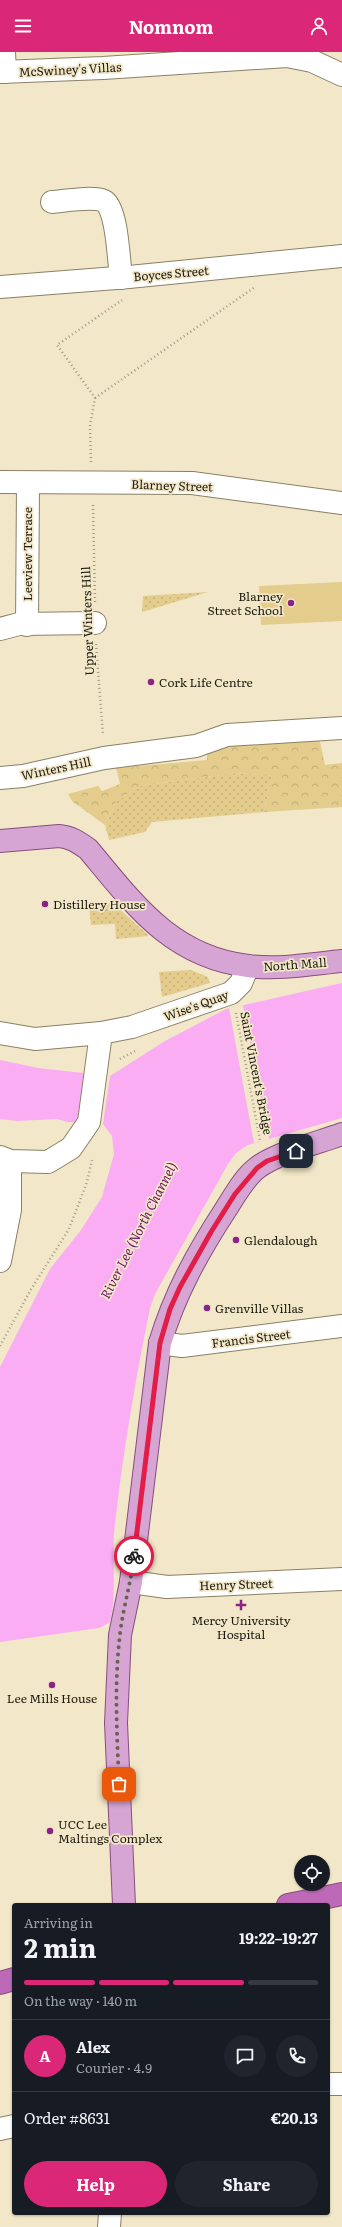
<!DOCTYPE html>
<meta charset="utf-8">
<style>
:root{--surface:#171b24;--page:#20242c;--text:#f1f3f6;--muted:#9ea1a6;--line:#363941;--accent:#db2777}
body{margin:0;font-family:Literata,serif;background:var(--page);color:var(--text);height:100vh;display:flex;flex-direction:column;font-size:15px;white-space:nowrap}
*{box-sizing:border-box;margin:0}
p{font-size:13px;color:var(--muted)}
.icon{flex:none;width:22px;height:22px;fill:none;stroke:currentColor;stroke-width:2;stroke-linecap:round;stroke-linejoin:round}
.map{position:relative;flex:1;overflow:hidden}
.side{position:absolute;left:12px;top:1851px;width:318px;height:312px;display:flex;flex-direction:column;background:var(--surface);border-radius:4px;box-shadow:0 1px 3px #0004}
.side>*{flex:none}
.controls{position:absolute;left:294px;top:1803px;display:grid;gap:8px}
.controls a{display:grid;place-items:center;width:36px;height:36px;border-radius:50%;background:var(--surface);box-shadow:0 1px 3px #0004;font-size:20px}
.pin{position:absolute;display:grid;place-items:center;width:34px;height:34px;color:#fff;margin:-17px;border-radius:8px;box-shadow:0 2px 6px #0006}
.courier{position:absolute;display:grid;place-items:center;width:40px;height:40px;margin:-20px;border:3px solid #e11d48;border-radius:50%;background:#fff;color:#222;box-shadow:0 1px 5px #0007}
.overview em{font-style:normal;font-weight:700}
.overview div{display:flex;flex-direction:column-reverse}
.overview{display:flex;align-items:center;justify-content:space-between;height:68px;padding:0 12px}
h1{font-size:26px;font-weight:700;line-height:30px}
.bar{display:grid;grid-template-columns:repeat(4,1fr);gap:6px 4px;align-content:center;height:48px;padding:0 12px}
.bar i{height:5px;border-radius:3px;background:var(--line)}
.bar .current{background:var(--accent)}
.bar p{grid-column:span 4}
.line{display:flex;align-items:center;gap:10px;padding:0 12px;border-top:1px solid var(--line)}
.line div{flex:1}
.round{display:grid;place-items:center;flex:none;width:42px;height:42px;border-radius:21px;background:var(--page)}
.cta{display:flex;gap:8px;margin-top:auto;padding:8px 12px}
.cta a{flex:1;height:46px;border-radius:24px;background:var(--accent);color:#fff;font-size:16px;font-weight:700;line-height:46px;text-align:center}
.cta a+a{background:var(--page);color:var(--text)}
header{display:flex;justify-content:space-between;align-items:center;height:52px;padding:0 12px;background:var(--accent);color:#fff;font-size:18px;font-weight:700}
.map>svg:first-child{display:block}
</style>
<header><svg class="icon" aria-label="menu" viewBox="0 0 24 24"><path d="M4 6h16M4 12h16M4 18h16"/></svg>Nomnom<svg class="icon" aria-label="person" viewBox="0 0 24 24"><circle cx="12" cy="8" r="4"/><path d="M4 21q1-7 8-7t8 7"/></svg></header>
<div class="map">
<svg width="342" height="2175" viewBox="0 0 342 2175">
<defs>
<pattern id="grass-dots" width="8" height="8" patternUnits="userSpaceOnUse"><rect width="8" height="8" fill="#e3cc8c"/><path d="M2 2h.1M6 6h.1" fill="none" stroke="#c2af78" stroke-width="1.8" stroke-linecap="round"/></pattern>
<pattern id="forest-crowns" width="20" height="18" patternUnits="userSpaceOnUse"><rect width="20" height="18" fill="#e3cc8c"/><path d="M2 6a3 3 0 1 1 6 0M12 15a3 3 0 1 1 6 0" fill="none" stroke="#c2af78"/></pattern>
</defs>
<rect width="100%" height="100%" fill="#f2e7c8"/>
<!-- grass -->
<g fill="url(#grass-dots)">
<path d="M208,540l-66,20 1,-16z"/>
<path d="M236,721l36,3 -8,36 -112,10 -7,10 -36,8 -4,-15 12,-24 22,-15z"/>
<path d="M114,852l35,32 -33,3 -1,-15 -24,1 -2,-20z"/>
<path d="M191,918l17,7 2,6 -48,14 -3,-25z"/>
</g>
<!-- forest -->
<path fill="url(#forest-crowns)" d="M318,681l7,32 17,-2v44l-78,5 8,-36 -35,-3 -98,13 -22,15 -12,24 -33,-24 -4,-7 30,-8 4,5 18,-7 -4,-16 91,-8v-11z"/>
<!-- park -->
<path fill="#e3cc8c" d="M342,530v39l-81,4 -2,-39z"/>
<!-- water -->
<path fill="#faadf3" d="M342,931v135l-94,27 -12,8 -8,11 -73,130 -5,14c-15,74 -28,150 -36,225 -2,22 3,73 -5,90l-10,5 -99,14v-275l50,-98 31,-39 21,-33 12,-43 -2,-18 -9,-12 -35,-2 -11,-3 -40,2 -17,-2v-59l38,8 72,8 55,-35 61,-32z"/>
<!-- pier -->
<g fill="#f2e7c8">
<path d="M243,953l26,134 -15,4 -25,-135z"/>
<path d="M94,1021l16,3 -7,48 -16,-2z"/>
</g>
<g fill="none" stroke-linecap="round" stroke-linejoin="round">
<defs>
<g id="minor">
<path d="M4,0l1,20"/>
<path d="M0,20l103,-4 184,-12 25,5 30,14"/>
<path d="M52,150c13,-1 41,-6 52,-1 13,6 15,62 17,77"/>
<path d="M0,235l129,-10 213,-21"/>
<path d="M0,430l192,1 150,20"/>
<path d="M27,573l1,-141"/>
<path d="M0,577l19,-5 76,-1"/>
<path d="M0,726l23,-2 81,-18 92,-12 31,-11 115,-7"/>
<path d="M0,981l35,6 66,-6 31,-6 99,-34 10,-10 7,-17"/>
<path d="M0,1105l10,4 38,1 23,-14 18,-26 12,-89"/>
<path d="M0,1209l10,-51v-49"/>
<path d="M160,1291l22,3 160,-20"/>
<path d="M131,1530l36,5 175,-8"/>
<path d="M328,2032h14"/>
<path d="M0,2077l14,-3"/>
<path d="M109,2175l1,-14"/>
</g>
<g id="major">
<path d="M0,789l59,-5c12,1 19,6 29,13 46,55 83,108 160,117 30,4 64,-2 94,-5"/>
<path d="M124,1853l-8,-182 4,-88 11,-53 29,-239c15,-50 38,-91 66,-134 9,-14 18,-31 31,-41 19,-15 61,-25 85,-34"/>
</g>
<g id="highway">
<path d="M288,1853l54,-11"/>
<path d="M0,1931l14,-4"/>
</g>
</defs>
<!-- minor casing -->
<use href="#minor" stroke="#8a8064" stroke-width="24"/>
<!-- major casing -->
<use href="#major" stroke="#864e7d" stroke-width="24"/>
<!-- highway casing -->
<use href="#highway" stroke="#864e7d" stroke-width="24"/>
<!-- path -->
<g stroke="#a29982" stroke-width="2.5" stroke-dasharray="1 3" stroke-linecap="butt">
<path d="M95,346l160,-111"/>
<path d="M91,410l-1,-37 5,-27 -38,-53 65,-45"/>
<path d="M93,453l2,97"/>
<path d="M96,592l7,91"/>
<path d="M236,961l24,127"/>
<path d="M120,1007l17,-9"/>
<path d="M0,1294l30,-55 39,-62 18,-47 5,-22"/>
</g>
<!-- minor -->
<use href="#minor" stroke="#fff" stroke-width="22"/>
<!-- major -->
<use href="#major" stroke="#d7a5d4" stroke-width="22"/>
<!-- highway -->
<use href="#highway" stroke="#bd69b7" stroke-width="22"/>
</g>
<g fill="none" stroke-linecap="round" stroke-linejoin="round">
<!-- done -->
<path stroke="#696250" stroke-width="4" stroke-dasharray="0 7.2" d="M119,1732c-2,-50 -5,-100 1,-150 3,-26 11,-51 14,-78"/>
<!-- route -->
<path stroke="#e11d48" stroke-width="5" d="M134,1504l26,-213 10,-34 10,-22 31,-55 24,-38 22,-26 10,-7 29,-10"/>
</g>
<!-- markers -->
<g fill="#8b2287" stroke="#f2e7c8" stroke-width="1.5">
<circle cx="291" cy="551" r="4"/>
<circle cx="151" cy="630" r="4"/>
<circle cx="45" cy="852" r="4"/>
<circle cx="236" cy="1188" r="4"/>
<circle cx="207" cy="1256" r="4"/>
<path d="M239 1547h4v4h4v4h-4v4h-4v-4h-4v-4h4z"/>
<circle cx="52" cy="1633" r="4"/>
<circle cx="50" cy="1779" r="4"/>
</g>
<g text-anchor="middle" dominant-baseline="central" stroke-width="3.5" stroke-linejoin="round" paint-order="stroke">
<!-- street labels -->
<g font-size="12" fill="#1f1b10" stroke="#f2e7c8">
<text transform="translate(70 17) rotate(-3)">McSwiney's Villas</text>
<text transform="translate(171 221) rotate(-5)">Boyces Street</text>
<text transform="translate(172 433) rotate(2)">Blarney Street</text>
<text transform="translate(27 502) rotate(-90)">Leeview Terrace</text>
<text transform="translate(87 569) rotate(-92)">Upper Winters Hill</text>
<text transform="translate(56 716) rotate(-12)">Winters Hill</text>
<text transform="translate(295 912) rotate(-4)">North Mall</text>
<text transform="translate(196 953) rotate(-20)">Wise's Quay</text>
<text transform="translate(257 1021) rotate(79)">Saint Vincent's Bridge</text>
<text transform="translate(251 1286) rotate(-7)">Francis Street</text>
<text transform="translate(236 1532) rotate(-2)">Henry Street</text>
</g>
<!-- poi labels -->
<g font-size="12" fill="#1f1b10" stroke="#f2e7c8" text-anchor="start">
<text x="283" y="544" text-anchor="end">Blarney<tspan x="283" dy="14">Street School</tspan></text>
<text x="159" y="630">Cork Life Centre</text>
<text x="53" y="852">Distillery House</text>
<text x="244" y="1188">Glendalough</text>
<text x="215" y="1256">Grenville Villas</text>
<text x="241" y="1568" text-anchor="middle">Mercy University<tspan x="241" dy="14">Hospital</tspan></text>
<text x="52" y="1646" text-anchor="middle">Lee Mills House</text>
<text x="58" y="1772">UCC Lee<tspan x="58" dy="14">Maltings Complex</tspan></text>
</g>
<!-- water labels -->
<g font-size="13" font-style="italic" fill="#6b1268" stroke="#f2e7c8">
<text transform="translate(138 1178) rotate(-63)">River Lee (North Channel)</text>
</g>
</g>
</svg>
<div class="controls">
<a><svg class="icon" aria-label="locate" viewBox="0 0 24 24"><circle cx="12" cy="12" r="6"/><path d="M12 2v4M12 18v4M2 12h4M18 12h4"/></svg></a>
</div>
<div class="pin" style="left:119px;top:1732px;background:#ea580c"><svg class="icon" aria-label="bag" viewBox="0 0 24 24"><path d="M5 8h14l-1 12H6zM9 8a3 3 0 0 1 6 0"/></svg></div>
<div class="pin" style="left:296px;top:1099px;background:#1f2937"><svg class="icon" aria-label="home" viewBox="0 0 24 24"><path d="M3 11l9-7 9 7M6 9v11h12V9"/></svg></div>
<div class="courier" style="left:134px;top:1504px"><svg class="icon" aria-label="bike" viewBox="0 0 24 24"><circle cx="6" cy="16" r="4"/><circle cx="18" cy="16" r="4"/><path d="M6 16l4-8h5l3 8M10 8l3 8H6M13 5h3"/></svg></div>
<section class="side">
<div class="overview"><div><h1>2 min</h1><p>Arriving in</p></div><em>19:22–19:27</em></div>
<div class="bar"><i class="current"></i><i class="current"></i><i class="current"></i><i></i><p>On the way · 140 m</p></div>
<div class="line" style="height:72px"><b class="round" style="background:var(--accent);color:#fff">A</b><div><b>Alex</b><p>Courier · 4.9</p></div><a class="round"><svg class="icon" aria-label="chat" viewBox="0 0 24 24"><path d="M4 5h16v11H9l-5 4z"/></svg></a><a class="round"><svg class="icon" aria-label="phone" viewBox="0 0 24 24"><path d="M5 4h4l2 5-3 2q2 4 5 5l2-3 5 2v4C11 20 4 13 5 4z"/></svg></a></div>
<div class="line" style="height:52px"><div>Order #8631</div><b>€20.13</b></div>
<div class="cta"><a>Help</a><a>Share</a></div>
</section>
</div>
